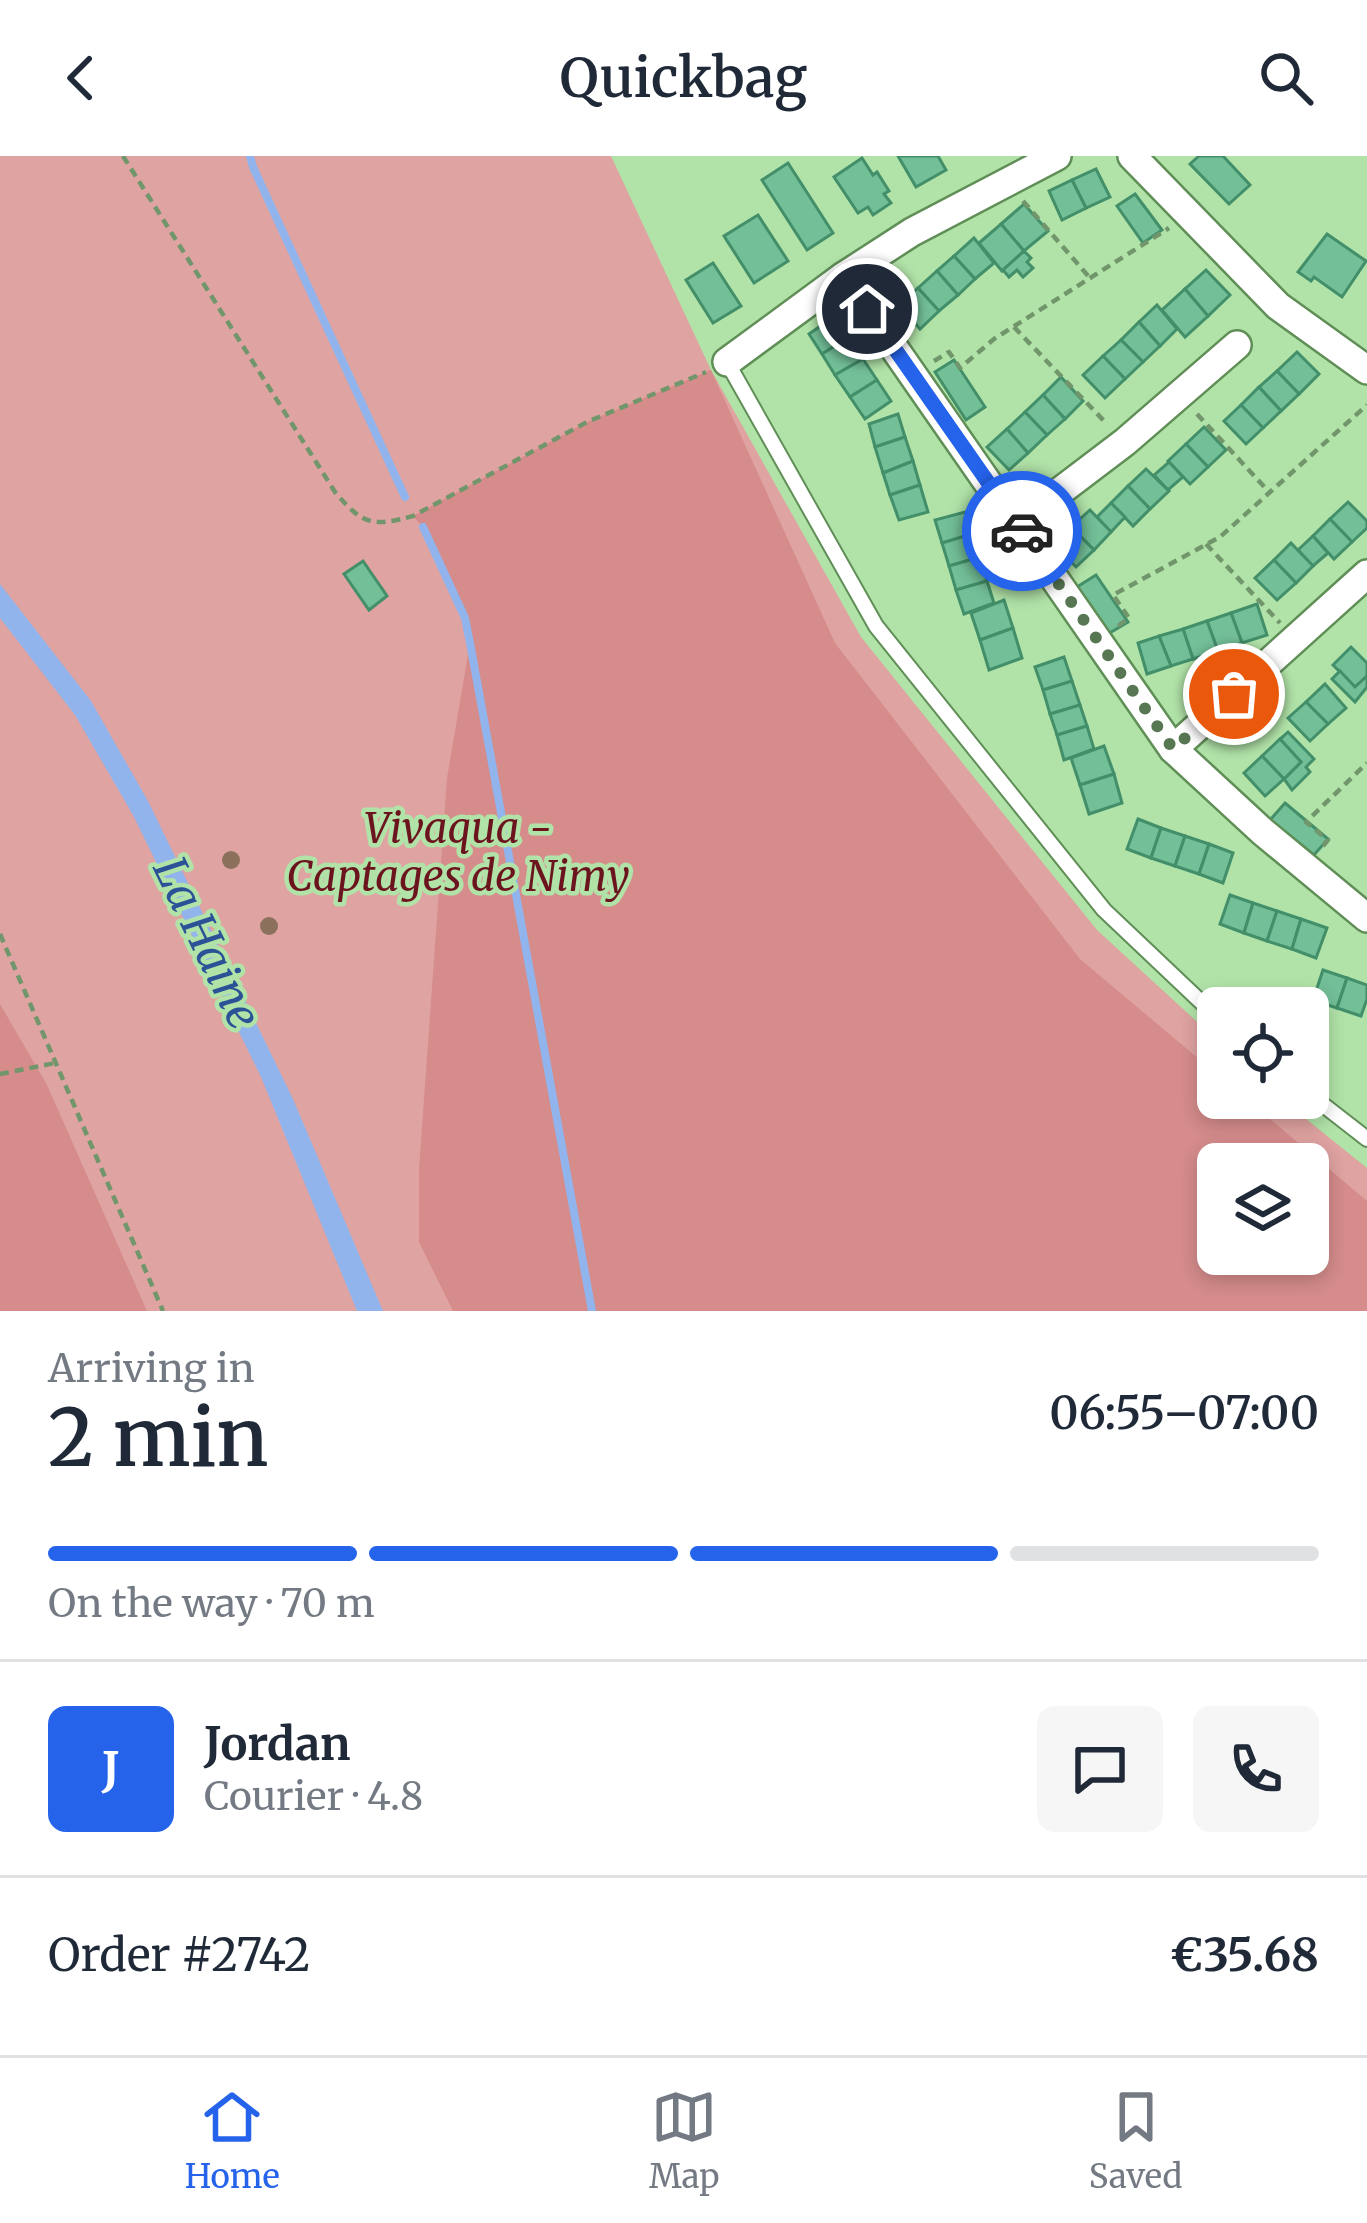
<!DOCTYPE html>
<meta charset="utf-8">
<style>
:root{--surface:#fff;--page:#f6f6f7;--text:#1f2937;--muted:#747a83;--line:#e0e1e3;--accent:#2563eb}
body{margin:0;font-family:Merriweather,serif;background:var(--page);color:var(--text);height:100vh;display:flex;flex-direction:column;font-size:45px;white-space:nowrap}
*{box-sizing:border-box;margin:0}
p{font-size:39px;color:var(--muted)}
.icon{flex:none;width:66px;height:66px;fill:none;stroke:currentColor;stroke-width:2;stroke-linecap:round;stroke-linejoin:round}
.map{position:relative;height:1155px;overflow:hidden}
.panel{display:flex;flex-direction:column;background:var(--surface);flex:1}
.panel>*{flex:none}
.fabs{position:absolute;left:1197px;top:831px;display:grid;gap:24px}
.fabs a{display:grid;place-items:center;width:132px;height:132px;border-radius:18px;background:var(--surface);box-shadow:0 6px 18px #0003;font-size:60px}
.pin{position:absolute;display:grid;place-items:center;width:102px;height:102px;color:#fff;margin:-51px;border:6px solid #fff;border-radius:50%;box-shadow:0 3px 12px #0007}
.courier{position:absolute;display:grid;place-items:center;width:120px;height:120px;margin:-60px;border:9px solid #2563eb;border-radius:50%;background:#fff;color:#222;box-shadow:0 3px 15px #0007}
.summary em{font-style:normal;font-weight:600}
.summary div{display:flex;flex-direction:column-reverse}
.summary{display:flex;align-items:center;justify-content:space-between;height:204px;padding:0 48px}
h1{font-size:78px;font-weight:600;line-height:90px}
.bar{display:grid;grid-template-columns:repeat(4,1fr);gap:18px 12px;align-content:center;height:144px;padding:0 48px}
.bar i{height:15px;border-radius:9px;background:var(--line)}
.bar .current{background:var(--accent)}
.bar p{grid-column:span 4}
.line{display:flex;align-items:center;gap:30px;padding:0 48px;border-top:3px solid var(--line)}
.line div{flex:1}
.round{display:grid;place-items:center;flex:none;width:126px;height:126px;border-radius:18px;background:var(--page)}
header{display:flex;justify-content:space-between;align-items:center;height:156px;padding:0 48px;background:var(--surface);font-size:54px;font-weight:600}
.tab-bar{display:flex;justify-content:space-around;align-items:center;height:168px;border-top:3px solid var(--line);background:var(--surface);font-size:33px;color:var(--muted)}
.tab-bar a{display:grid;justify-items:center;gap:6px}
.tab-bar .current{color:var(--accent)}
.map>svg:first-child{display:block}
</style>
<header><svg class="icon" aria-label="back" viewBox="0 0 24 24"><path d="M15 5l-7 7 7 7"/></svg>Quickbag<svg class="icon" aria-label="search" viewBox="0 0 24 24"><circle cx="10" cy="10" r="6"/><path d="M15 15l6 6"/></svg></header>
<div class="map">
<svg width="1367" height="1155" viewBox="0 0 1367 1155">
<rect width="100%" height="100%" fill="#b1e3a8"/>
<!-- green -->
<path fill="#dfa3a1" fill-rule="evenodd" d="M0,0h611l100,214 150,267 236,293 121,111v57h62l87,70v143h-1367zM1218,1008h90v90h-90z"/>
<!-- forest -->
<g fill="#d58c8b" fill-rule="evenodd">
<path d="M711,214l124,273 245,316 138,116v23h27l122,103v110h-914l-34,-69v-73l28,-391 23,-135 -5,-25 -42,-91 -10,-11 174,-94zM1218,1008h90v90h-90z"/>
<path d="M0,848l47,81 100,226h-147z"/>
</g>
<!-- water -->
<path fill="#92b4ed" d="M0,428l91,117 57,100 145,298 90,212h-26l-96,-234 -128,-262 -58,-100 -75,-97z"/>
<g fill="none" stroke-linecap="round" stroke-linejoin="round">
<!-- stream -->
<g stroke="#92b4ed" stroke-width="8">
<path d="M250,0l3,11 152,330"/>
<path d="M423,371l42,91 5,25 122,668"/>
</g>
</g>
<!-- building -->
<g fill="#73bf98" stroke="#428f6a" stroke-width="3">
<path d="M898,0h40l8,14 -30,17z"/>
<path d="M1199,0h24l27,29 -21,19 -39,-40z"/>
<path d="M862,2l11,17 4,-3 12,19 -5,3 7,9 -18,12 -5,-8 -10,6 -24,-36z"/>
<path d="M788,7l45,70 -26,17 -45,-70z"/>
<path d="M1096,13l14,28 -24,11 -14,-28z"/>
<path d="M1072,24l14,28 -24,12 -13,-29z"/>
<path d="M1135,38l27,36 -19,13 -26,-37z"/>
<path d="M1024,48l24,27 -24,20 -23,-27z"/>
<path d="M758,59l30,46 -34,22 -30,-47z"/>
<path d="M1001,68l23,27 -22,20 -23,-28z"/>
<path d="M1327,78l39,27 -24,36 -28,-20 -3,4 -13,-9z"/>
<path d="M974,82l20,25 -19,16 -21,-23z"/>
<path d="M1024,95l7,7 -4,4 6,6 -10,9 -6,-7 -8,7 -6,-7z"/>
<path d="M954,100l21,23 -17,16 -21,-24z"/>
<path d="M713,107l28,43 -28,17 -27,-43z"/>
<path d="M1206,114l24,25 -22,21 -23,-27z"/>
<path d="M937,115l21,24 -19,16 -21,-23z"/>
<path d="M918,132l21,23 -19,18 -21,-24z"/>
<path d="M1185,133l23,27 -23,21 -23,-27z"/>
<path d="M1157,149l20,24 -17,17 -21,-24z"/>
<path d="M835,160l14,21 -27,17 -13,-20z"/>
<path d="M1139,166l21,24 -17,16 -22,-22z"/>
<path d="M849,181l14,22 -28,16 -13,-21z"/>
<path d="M1121,184l22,22 -18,17 -22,-23z"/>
<path d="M1297,196l22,22 -20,20 -22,-23z"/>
<path d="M1103,200l22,23 -20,19 -22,-23z"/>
<path d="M863,203l14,21 -27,17 -15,-22z"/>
<path d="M954,204l31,47 -19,13 -31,-48z"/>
<path d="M1277,215l22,23 -18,17 -22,-24z"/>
<path d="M1061,221l22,24 -18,18 -22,-24z"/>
<path d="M877,224l14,21 -26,18 -15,-22z"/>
<path d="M1259,231l22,24 -18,17 -22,-23z"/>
<path d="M1043,239l22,24 -18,16 -22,-23z"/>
<path d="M1241,249l22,23 -17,16 -22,-23z"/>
<path d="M1025,256l22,23 -19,18 -21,-24z"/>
<path d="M898,258l7,23 -30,10 -6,-23z"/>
<path d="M1204,271l22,23 -18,17 -22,-23z"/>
<path d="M1007,273l21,24 -19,17 -22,-23z"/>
<path d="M905,281l8,24 -30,12 -8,-26z"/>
<path d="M1186,288l22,23 -18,17 -22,-23z"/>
<path d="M913,305l7,24 -30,10 -7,-22z"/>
<path d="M1169,306l14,15 -15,13 -14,-15z"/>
<path d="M1146,313l23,22 -19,18 -22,-23z"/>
<path d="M920,329l8,27 -29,8 -9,-25z"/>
<path d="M1128,330l22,23 -17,17 -22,-23z"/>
<path d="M1348,346l19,19v7l-15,14 -22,-23z"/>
<path d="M1111,347l14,14 -14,15 -14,-15z"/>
<path d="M1090,354l21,22 -17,18 -23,-23z"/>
<path d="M965,356l7,22 -30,9 -7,-23z"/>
<path d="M1330,363l22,23 -18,17 -21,-23z"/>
<path d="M1071,371l23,23 -18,17 -22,-23z"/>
<path d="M972,378l8,23 -31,9 -7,-23z"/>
<path d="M1313,380l15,17 -15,13 -15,-16z"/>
<path d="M1291,387l22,23 -17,17 -22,-23z"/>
<path d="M980,401l7,24 -31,9 -7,-24z"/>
<path d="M1274,404l22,23 -19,17 -22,-22z"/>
<path d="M363,405l24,35 -18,14 -25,-36z"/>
<path d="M1096,419l32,47 -20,12 -31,-47z"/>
<path d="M987,425l7,22 -30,11 -8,-24z"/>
<path d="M1004,444l9,28 -33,12 -9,-27z"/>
<path d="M1257,448l10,31 -25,8 -11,-30z"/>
<path d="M1231,457l11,30 -24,8 -11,-30z"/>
<path d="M1207,465l11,30 -25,8 -10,-30z"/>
<path d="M1013,472l9,30 -33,12 -9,-30z"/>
<path d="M1183,473l10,30 -22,7 -12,-30z"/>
<path d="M1159,480l12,30 -24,8 -9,-31z"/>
<path d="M1351,491l16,16v13l-12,11 -22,-22z"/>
<path d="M1064,501l8,24 -29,9 -8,-23z"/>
<path d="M1340,515l15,16 12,-11v11l-12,15 -23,-23z"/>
<path d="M1072,525l8,24 -30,9 -7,-24z"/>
<path d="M1325,528l21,24 -18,16 -22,-22z"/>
<path d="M1306,546l22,22 -18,17 -22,-23z"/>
<path d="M1080,549l7,21 -30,9 -7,-21z"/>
<path d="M1087,570l7,23 -30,11 -7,-25z"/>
<path d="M1288,576l26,27 -8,8 4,5 -18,18 -8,-11 17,-17 -21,-23z"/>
<path d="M1280,583l21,23 -17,17 -22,-23z"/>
<path d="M1104,590l10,28 -34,11 -9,-27z"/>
<path d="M1262,600l22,23 -19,17 -21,-23z"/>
<path d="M1114,618l8,29 -33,11 -9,-29z"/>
<path d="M1285,647l43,36 -14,16 -44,-35z"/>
<path d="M1138,663l23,9 -10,30 -24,-9z"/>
<path d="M1161,672l24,8 -10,30 -24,-8z"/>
<path d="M1185,680l24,8 -10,30 -24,-8z"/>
<path d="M1209,688l24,9 -10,30 -24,-9z"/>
<path d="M1230,739l23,8 -9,30 -24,-9z"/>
<path d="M1253,747l24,8 -10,30 -23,-8z"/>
<path d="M1277,755l24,8 -9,30 -25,-8z"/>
<path d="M1301,763l26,9 -11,30 -24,-9z"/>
<path d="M1323,814l24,8 -10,30 -24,-8z"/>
<path d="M1347,822l20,7v14l-6,17 -24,-8z"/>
</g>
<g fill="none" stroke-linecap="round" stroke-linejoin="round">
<defs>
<g id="lane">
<path d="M727,206l149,264 228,284 114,108"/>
<path d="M1308,937l59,46"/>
</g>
<g id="street">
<path d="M1132,0l146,150 89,64"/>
<path d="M844,120l329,473 90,83 104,86"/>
<path d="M727,206l117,-86 68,-44 145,-76"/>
<path d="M1017,368l108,-82 112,-97"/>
<path d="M1173,593l194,-175"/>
</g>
</defs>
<!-- lane casing -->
<use href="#lane" stroke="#608e57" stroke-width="18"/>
<!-- street casing -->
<use href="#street" stroke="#608e57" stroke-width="32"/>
<!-- path -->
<g stroke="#71966b" stroke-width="4.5" stroke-dasharray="9 6" stroke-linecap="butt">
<path d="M123,0l212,336c28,33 37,35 78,24l174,-94 119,-50"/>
<path d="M1023,45l67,77"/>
<path d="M1014,171l92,96"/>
<path d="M934,205l15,-9 11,16 34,-29 175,-111"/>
<path d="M1197,258l73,79"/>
<path d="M1206,388l74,79"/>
<path d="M1118,470l11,-8 -16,-23 107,-58 147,-132"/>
<path d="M1323,690l5,-6 -22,-18 61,-59"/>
<path d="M0,778l163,377"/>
<path d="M0,918l55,-11"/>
</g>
<!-- lane -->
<use href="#lane" stroke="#fff" stroke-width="14"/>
<!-- street -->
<use href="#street" stroke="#fff" stroke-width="27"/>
</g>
<!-- trees -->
<g fill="#8b715c">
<circle cx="231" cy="704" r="9"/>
<circle cx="269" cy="770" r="9"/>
</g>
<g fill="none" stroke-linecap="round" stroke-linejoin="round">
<!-- done -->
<path stroke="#577652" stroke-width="12" stroke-dasharray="0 21.6" d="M1022,375l151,218 61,-55"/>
<!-- route -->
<path stroke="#2563eb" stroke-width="15" d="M867,153l155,222"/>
</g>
<g text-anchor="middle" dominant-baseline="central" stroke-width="9" stroke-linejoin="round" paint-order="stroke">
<!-- park labels -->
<g font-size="42" font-style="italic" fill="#6c141e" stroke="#b1e3a8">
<text x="458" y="672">Vivaqua -<tspan x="458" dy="48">Captages de Nimy</tspan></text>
</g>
<!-- water labels -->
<g font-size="45" font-style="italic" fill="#2b5296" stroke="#b1e3a8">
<text transform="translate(207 787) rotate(64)">La Haine</text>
</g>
</g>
</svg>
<div class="fabs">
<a><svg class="icon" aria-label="locate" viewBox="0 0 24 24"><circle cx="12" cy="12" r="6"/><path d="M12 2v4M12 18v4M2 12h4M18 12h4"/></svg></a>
<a><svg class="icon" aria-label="layers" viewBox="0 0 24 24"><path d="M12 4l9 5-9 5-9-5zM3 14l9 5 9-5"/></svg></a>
</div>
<div class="pin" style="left:1234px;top:538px;background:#ea580c"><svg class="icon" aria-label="bag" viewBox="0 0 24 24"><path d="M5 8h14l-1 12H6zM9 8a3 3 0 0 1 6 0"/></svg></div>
<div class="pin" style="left:867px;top:153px;background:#1f2937"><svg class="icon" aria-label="home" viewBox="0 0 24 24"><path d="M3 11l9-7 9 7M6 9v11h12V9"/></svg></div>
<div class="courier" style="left:1022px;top:375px"><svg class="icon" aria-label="car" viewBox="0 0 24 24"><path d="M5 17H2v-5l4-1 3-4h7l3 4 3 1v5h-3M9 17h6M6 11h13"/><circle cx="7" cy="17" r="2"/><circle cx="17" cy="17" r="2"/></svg></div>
</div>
<section class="panel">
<div class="summary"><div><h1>2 min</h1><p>Arriving in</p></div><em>06:55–07:00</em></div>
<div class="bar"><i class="current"></i><i class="current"></i><i class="current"></i><i></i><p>On the way · 70 m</p></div>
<div class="line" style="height:216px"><b class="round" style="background:var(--accent);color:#fff">J</b><div><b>Jordan</b><p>Courier · 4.8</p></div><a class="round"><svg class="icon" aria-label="chat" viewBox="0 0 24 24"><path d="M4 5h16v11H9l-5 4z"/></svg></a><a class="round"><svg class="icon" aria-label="phone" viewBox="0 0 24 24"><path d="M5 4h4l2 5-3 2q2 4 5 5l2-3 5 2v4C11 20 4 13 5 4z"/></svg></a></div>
<div class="line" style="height:156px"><div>Order #2742</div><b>€35.68</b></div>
</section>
<nav class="tab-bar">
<a class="current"><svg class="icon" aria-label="home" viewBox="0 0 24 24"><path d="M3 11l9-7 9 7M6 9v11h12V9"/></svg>Home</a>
<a><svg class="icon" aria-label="map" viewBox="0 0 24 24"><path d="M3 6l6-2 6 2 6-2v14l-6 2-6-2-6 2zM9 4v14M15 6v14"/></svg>Map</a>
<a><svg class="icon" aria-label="saved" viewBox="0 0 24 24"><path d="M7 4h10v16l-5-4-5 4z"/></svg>Saved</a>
</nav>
